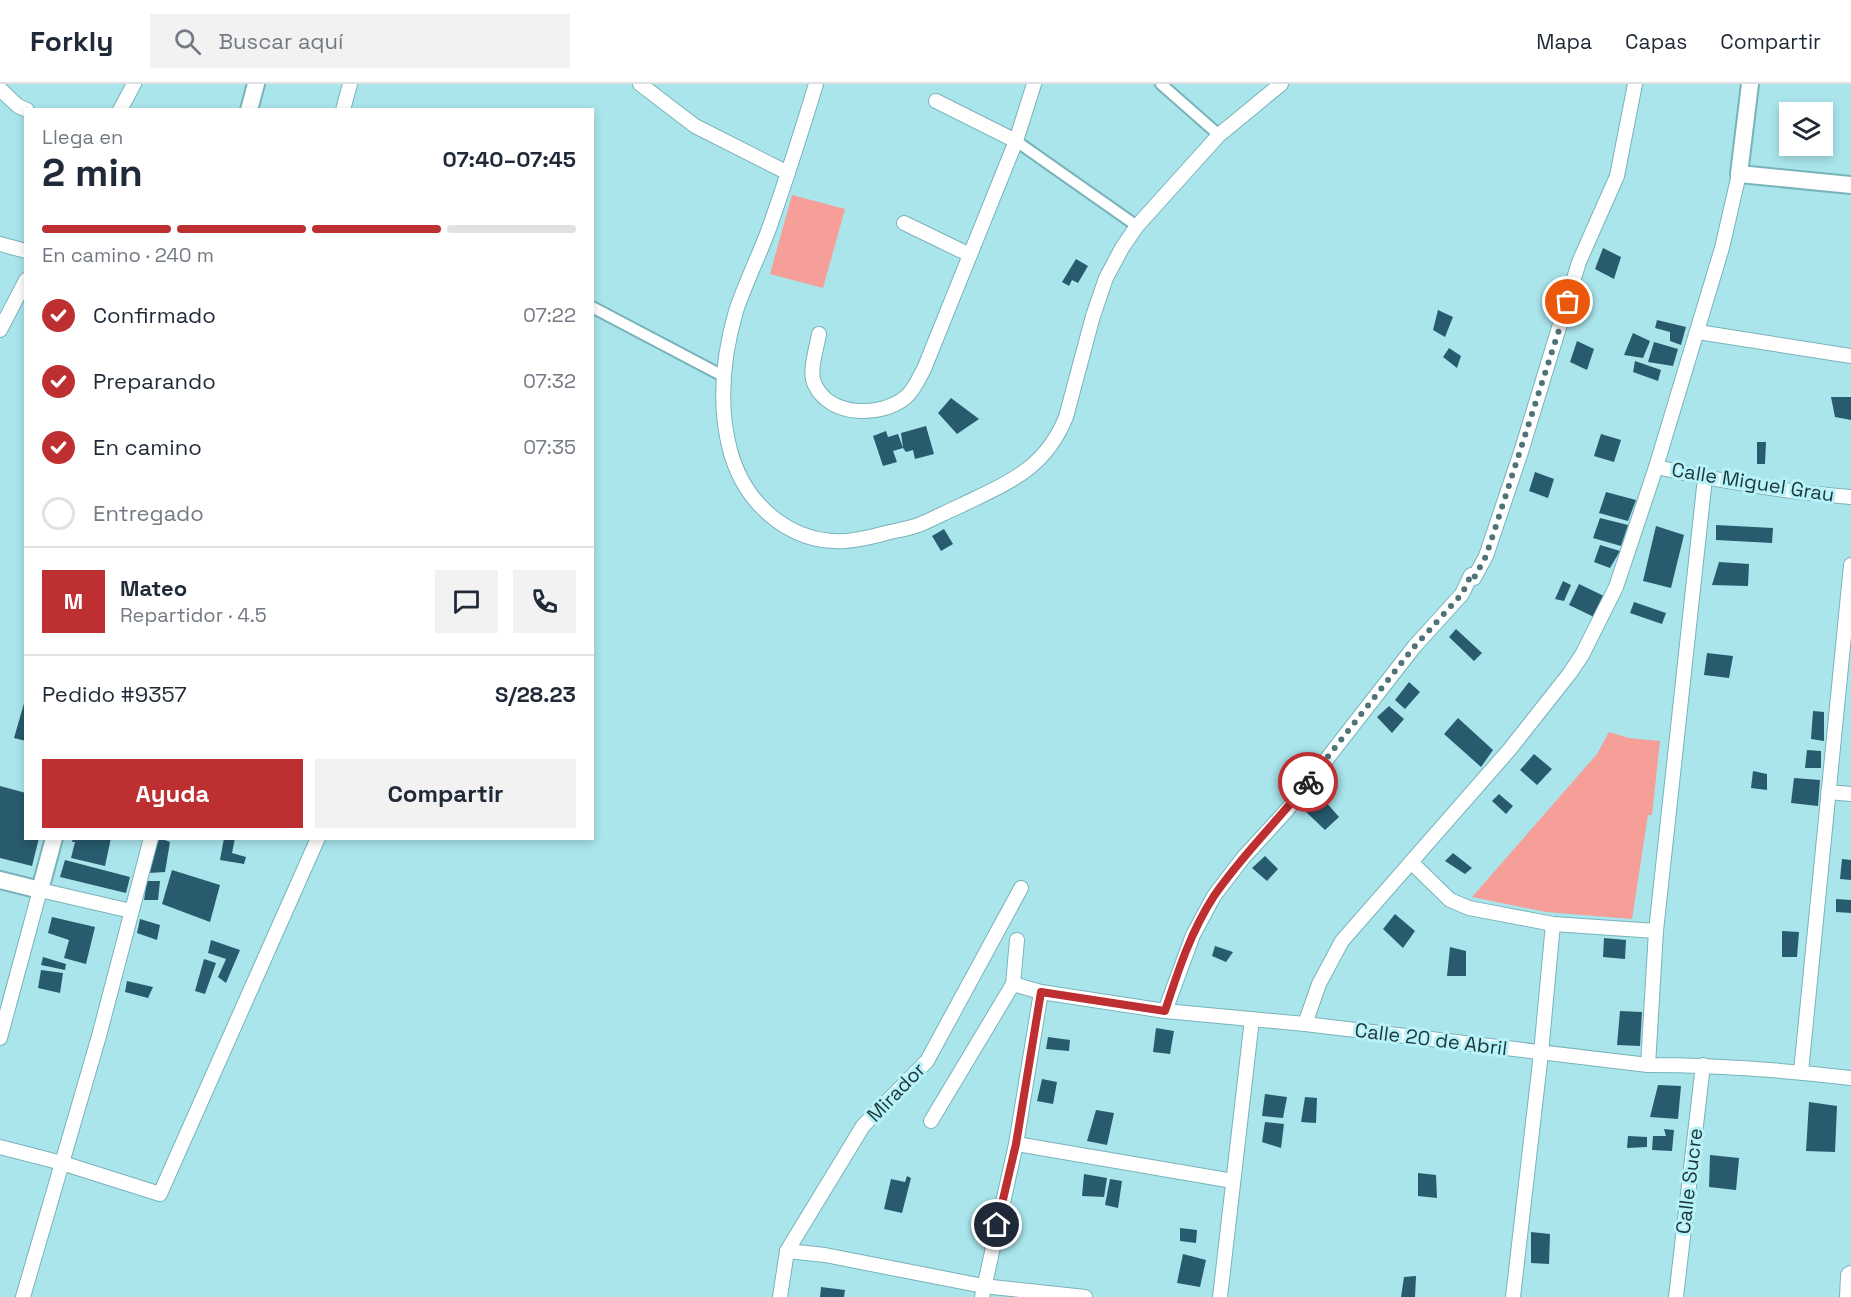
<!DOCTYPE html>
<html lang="es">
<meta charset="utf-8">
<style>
:root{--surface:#fff;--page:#f2f2f3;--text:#1f2937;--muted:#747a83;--line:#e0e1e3;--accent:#be2f32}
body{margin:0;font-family:"Space Grotesk",sans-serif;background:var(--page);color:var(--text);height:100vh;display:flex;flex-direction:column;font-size:22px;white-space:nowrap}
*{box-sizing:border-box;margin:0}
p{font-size:20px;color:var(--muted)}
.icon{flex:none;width:33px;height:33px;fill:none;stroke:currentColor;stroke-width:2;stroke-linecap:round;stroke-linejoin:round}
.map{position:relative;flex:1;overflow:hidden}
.sheet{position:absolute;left:24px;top:24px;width:570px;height:732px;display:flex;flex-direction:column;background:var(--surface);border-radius:0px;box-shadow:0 3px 9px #0003}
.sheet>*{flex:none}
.fabs{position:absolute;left:1779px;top:18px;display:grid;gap:12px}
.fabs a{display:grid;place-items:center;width:54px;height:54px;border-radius:0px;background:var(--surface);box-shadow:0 3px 9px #0003;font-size:30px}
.pin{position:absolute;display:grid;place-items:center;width:51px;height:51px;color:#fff;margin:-26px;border:3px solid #fff;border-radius:50%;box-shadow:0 2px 6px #0007}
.courier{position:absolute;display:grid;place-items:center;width:60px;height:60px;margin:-30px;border:4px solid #be2f32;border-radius:50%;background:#fff;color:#222;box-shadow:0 2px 8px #0007}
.overview em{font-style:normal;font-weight:700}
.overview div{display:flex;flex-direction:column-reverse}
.overview{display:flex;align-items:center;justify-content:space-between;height:102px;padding:0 18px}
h1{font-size:39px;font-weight:700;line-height:45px}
.bar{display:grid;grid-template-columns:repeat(4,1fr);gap:9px 6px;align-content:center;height:72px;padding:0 18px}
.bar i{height:8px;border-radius:4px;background:var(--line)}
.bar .on{background:var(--accent)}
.bar p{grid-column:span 4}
.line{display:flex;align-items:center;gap:15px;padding:0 18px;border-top:2px solid var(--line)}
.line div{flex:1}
.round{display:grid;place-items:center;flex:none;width:63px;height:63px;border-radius:0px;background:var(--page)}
ol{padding:0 18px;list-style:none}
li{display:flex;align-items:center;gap:18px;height:66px}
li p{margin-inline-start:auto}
li .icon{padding:6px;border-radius:50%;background:var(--accent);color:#fff;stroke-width:4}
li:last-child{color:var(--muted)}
li i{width:33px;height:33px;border:3px solid var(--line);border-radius:50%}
.button{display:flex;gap:12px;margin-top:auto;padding:12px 18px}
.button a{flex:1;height:69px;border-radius:0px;background:var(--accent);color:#fff;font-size:24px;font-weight:700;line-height:69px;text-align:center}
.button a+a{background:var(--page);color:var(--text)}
header{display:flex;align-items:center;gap:36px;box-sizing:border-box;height:84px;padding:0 30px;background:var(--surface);border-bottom:2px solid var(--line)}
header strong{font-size:28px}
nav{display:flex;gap:33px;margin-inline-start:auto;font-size:21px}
.search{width:420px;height:54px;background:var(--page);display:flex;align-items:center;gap:15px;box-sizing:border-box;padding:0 21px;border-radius:0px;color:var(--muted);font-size:22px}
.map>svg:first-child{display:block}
</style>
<header>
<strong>Forkly</strong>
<div class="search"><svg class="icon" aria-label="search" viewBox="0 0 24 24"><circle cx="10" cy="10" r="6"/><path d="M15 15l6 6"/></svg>Buscar aquí</div>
<nav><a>Mapa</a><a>Capas</a><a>Compartir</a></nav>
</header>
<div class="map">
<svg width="1851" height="1213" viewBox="0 0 1851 1213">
<rect width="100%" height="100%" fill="#aae5ec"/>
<!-- green -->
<g fill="#f59f98">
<path d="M792,111l53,14 -22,79 -53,-14z"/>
<path d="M1609,648l20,6 31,3 -8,74h-4l-16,104 -86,-7 -74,-15 125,-143z"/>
</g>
<!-- building -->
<g fill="#285b6e">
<path d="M1603,164l18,9 -7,22 -19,-10z"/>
<path d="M1076,175l12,7 -10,17 -6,-3 -3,6 -7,-4z"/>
<path d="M1438,226l15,7 -8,20 -12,-7z"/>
<path d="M1657,236l29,7 -5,18 -11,-4v-9l-15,-4z"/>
<path d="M1633,249l17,8 -7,17 -19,-3z"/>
<path d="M1577,257l17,8 -7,21 -17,-8z"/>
<path d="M1654,258l24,7 -5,17 -25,-4z"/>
<path d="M1449,264l12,8 -4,12 -14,-11z"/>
<path d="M1635,277l26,9 -3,11 -25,-9z"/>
<path d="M1831,313h20v23l-16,-3z"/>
<path d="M951,314l28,21 -22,15 -19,-21z"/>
<path d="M926,342l8,28 -19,5 -2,-9 -7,2 -3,-4 -2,-15z"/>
<path d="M886,347l2,6 10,-3 5,14 -10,3 4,11 -14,4 -10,-30z"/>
<path d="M1601,350l20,6 -7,22 -20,-6z"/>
<path d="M1757,358h9l-1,22h-8z"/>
<path d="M1535,388l19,7 -6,19 -19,-7z"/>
<path d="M1606,408l30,8 -8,21 -29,-8z"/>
<path d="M1600,434l28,7 -7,21 -28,-8z"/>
<path d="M1716,441l57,3 -1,15 -56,-3z"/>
<path d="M1656,442l28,9 -13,53 -28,-7z"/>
<path d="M944,445l9,15 -12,7 -9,-15z"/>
<path d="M1600,461l20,6 -10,17 -16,-6z"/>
<path d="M1719,478l30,2 -1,22 -36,-1z"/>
<path d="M1563,497l8,4 -7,16 -9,-2z"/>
<path d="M1579,500l25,12 -10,21 -25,-12z"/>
<path d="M1634,518l32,11 -4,11 -32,-11z"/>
<path d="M1456,545l26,24 -8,8 -25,-24z"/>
<path d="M1707,569l26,3 -4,22 -25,-3z"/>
<path d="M1409,598l11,10 -15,17 -10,-9z"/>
<path d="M25,616h1v41l-12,-3z"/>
<path d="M1389,622l15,13 -12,14 -15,-16z"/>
<path d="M1813,627l11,1v29l-13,-2z"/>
<path d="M1458,634l35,32 -12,17 -37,-33z"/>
<path d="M1807,666l14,1v17h-16z"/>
<path d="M1534,670l18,15 -15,16 -17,-15z"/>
<path d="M1753,687l14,3v16l-16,-2z"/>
<path d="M1794,694l26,2 -2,26 -27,-3z"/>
<path d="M0,702l26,7v45h13l-7,28 -32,-8z"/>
<path d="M1318,709l21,24 -14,13 -21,-20z"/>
<path d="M1499,710l14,12 -7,8 -14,-13z"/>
<path d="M73,754h38l-6,28 -34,-8 4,-16h-3z"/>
<path d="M159,754l11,4 -5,30 -16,1z"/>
<path d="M224,754h11l-3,15 14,4 -2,7 -24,-4z"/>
<path d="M1453,769l19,15 -7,6 -20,-13z"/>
<path d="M1265,772l13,13 -11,12 -15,-13z"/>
<path d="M1842,775l9,1v20l-11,-1z"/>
<path d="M65,776l65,17 -4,16 -66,-16z"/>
<path d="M172,786l48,15 -10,37 -48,-18z"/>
<path d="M147,797h13l-2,19h-14z"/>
<path d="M1836,815l15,1v13l-15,-1z"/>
<path d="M1395,830l20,17 -12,17 -20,-19z"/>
<path d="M52,833l43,10 -9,37 -22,-6 5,-18 -21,-7z"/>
<path d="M140,835l20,6 -3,15 -20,-7z"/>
<path d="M1782,847l17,1 -2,25h-15z"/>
<path d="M1604,854l22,2 -1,19 -22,-2z"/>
<path d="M211,856l29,10 -14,33 -8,-6 8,-18 -18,-6z"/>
<path d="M1215,862l18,6 -7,10 -14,-6z"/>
<path d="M1450,863l16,4v25h-19z"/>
<path d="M43,873l23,7 -1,6 -24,-5z"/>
<path d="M204,875l12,4 -11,31 -10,-3z"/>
<path d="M41,886l22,3 -3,20 -22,-5z"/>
<path d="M127,897l26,6 -5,11 -23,-6z"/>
<path d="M1620,927l22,1 -2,34 -23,-1z"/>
<path d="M1156,944l18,3 -4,23 -17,-2z"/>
<path d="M1048,953l22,3 -1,11 -23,-2z"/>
<path d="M1042,995l15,3 -4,22 -16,-3z"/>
<path d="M1658,1001l23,1 -3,33 -28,-2z"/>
<path d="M1265,1010l22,3 -4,21 -21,-2z"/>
<path d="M1305,1013l12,1 -1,25 -15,-1z"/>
<path d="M1809,1018l28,4 -2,46 -29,-1z"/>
<path d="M1096,1026l18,3 -7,32 -20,-4z"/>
<path d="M1265,1038l19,2 -3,24 -19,-6z"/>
<path d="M1664,1045l10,1 -2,21 -20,-1 1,-14h13z"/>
<path d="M1628,1052l19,1v10l-20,1z"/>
<path d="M1710,1071l29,3 -3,32 -27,-3z"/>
<path d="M1418,1089l18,2 1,23 -19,-2z"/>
<path d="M1084,1090l23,4 -3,19 -22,-1z"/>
<path d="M907,1092l4,2 -9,35 -18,-4 7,-30 14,3z"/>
<path d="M1110,1095l12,2 -4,27 -13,-3z"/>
<path d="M1180,1144l17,2 -1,13 -16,-2z"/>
<path d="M1531,1148l19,2 -1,30 -18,-1z"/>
<path d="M1183,1170l23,6 -6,27 -23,-4z"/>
<path d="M1416,1192l-1,21h-14l3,-20z"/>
<path d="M821,1203l24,3 -1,7h-24z"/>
</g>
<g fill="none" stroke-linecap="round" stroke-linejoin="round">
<defs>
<g id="pedestrian">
<path d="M1161,0l58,51"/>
<path d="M1016,57l121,85"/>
<path d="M592,223l131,69"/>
</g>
<g id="minor">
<path d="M640,0l55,42 93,47"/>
<path d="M816,0c-14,46 -29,93 -45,139 -10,29 -25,58 -35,88 -13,45 -18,93 -6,139 14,53 59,94 115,91 15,-1 30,-5 45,-9 10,-2 21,-4 31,-8 14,-6 27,-13 41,-19 47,-23 83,-36 104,-88l27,-101 13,-38 16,-30 15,-22 82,-91 62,-51"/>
<path d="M0,5l18,17 9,4"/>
<path d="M936,17l80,40"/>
<path d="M120,26l14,-26"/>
<path d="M343,26l7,-26"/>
<path d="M904,139l66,32"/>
<path d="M0,160l26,7"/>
<path d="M0,246l26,-50"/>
<path d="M1698,248l153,24"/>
<path d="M819,250c-2,14 -11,38 -4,51 16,33 67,32 91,12 8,-7 13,-19 18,-28l92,-228 18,-57"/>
<path d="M1656,383c64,14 129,25 195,30"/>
<path d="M1828,708l23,2"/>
<path d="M1411,778l39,38 19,8 84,16 103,7"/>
<path d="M1013,900l28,8 124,19 140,13 343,41c68,0 135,5 203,13"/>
<path d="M1165,927l28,-76 21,-39 29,-38 44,-48 127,-163 48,-53 9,-19 3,3 12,-22 35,-104 58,-190 38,-86 18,-92"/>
<path d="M1305,940l14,-40 23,-43 168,-192 60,-76 12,-18 34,-68 40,-120 66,-219 17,-74"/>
<path d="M0,954l40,-148 91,21"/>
<path d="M1648,981l8,-134 49,-453"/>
<path d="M1801,988l50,-507"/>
<path d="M931,1037l82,-137 4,-44"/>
<path d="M1016,1060l217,37"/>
<path d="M0,1063l62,16 98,31 158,-356"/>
<path d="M787,1167l38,4 158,31 102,11"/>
<path d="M23,1213l76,-261 52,-198"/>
<path d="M780,1213l7,-46 76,-125 64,-65 94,-173"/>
<path d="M982,1213l34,-153 25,-152"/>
<path d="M1220,1213l32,-278"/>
<path d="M1513,1213l28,-244 12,-129"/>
<path d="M1676,1213l27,-232"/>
</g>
<g id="tertiary">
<path d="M1750,0l-11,90 112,11"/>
<path d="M249,26l7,-26"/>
<path d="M0,796l40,10 14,-52"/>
</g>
<path id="secondary" d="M1850,1213l1,-21"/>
</defs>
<!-- pedestrian casing -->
<use href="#pedestrian" stroke="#79b3ba" stroke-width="14"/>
<!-- minor casing -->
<use href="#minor" stroke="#79b3ba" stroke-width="16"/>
<!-- tertiary casing -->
<use href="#tertiary" stroke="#79b3ba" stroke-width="20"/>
<!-- secondary casing -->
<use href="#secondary" stroke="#79b3ba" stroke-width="22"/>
<!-- pedestrian -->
<use href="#pedestrian" stroke="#fff" stroke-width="10"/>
<!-- minor -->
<use href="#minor" stroke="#fff" stroke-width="14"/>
<!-- tertiary -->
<use href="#tertiary" stroke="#fff" stroke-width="16"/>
<!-- secondary -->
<use href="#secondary" stroke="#fff" stroke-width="20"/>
</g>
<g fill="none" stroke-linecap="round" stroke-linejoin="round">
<!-- done -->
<path stroke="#4f7378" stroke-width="6" stroke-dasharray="0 10.8" d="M1308,698l106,-135 48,-53 9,-19 3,3 12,-22 7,-21 75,-233"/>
<!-- route -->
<path stroke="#be2f32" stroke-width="8" d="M997,1141l19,-81 25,-152 124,19c13,-40 26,-80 49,-115 28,-41 64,-75 94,-114"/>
</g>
<g text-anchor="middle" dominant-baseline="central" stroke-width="6" stroke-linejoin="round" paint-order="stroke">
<!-- street labels -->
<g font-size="20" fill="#1e3639" stroke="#b7f3f9">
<text transform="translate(1753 398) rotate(9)">Calle Miguel Grau</text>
<text transform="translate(1431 955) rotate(7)">Calle 20 de Abril</text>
<text transform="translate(896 1008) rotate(-46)">Mirador</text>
<text transform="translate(1689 1097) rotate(-83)">Calle Sucre</text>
</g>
</g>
</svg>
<div class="fabs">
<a><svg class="icon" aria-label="layers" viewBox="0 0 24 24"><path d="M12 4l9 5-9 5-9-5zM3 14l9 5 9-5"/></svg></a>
</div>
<div class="pin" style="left:1568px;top:218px;background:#ea580c"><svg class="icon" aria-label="bag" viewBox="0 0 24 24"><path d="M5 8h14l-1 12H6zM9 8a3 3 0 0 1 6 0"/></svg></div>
<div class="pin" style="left:997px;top:1141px;background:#1f2937"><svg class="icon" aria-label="home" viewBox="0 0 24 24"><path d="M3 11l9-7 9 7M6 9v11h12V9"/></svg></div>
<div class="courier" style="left:1308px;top:698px"><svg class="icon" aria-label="bike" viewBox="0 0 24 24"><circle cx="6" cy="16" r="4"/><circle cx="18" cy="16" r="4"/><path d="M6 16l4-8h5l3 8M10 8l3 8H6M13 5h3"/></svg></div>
<section class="sheet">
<div class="overview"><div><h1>2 min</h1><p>Llega en</p></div><em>07:40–07:45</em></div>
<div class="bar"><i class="on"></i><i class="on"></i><i class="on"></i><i></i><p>En camino · 240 m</p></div>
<ol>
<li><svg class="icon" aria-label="check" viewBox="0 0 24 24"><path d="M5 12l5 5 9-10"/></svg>Confirmado<p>07:22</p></li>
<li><svg class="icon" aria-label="check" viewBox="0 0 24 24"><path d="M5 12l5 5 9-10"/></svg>Preparando<p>07:32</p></li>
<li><svg class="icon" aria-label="check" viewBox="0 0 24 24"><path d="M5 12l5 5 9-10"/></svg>En camino<p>07:35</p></li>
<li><i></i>Entregado</li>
</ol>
<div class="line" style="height:108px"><b class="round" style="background:var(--accent);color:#fff">M</b><div><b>Mateo</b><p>Repartidor · 4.5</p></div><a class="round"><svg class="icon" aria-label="chat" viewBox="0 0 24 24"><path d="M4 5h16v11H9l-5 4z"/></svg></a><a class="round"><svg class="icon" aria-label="phone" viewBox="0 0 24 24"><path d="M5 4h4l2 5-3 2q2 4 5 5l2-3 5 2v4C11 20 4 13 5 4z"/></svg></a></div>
<div class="line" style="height:78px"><div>Pedido #9357</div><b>S/28.23</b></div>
<div class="button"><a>Ayuda</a><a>Compartir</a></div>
</section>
</div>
